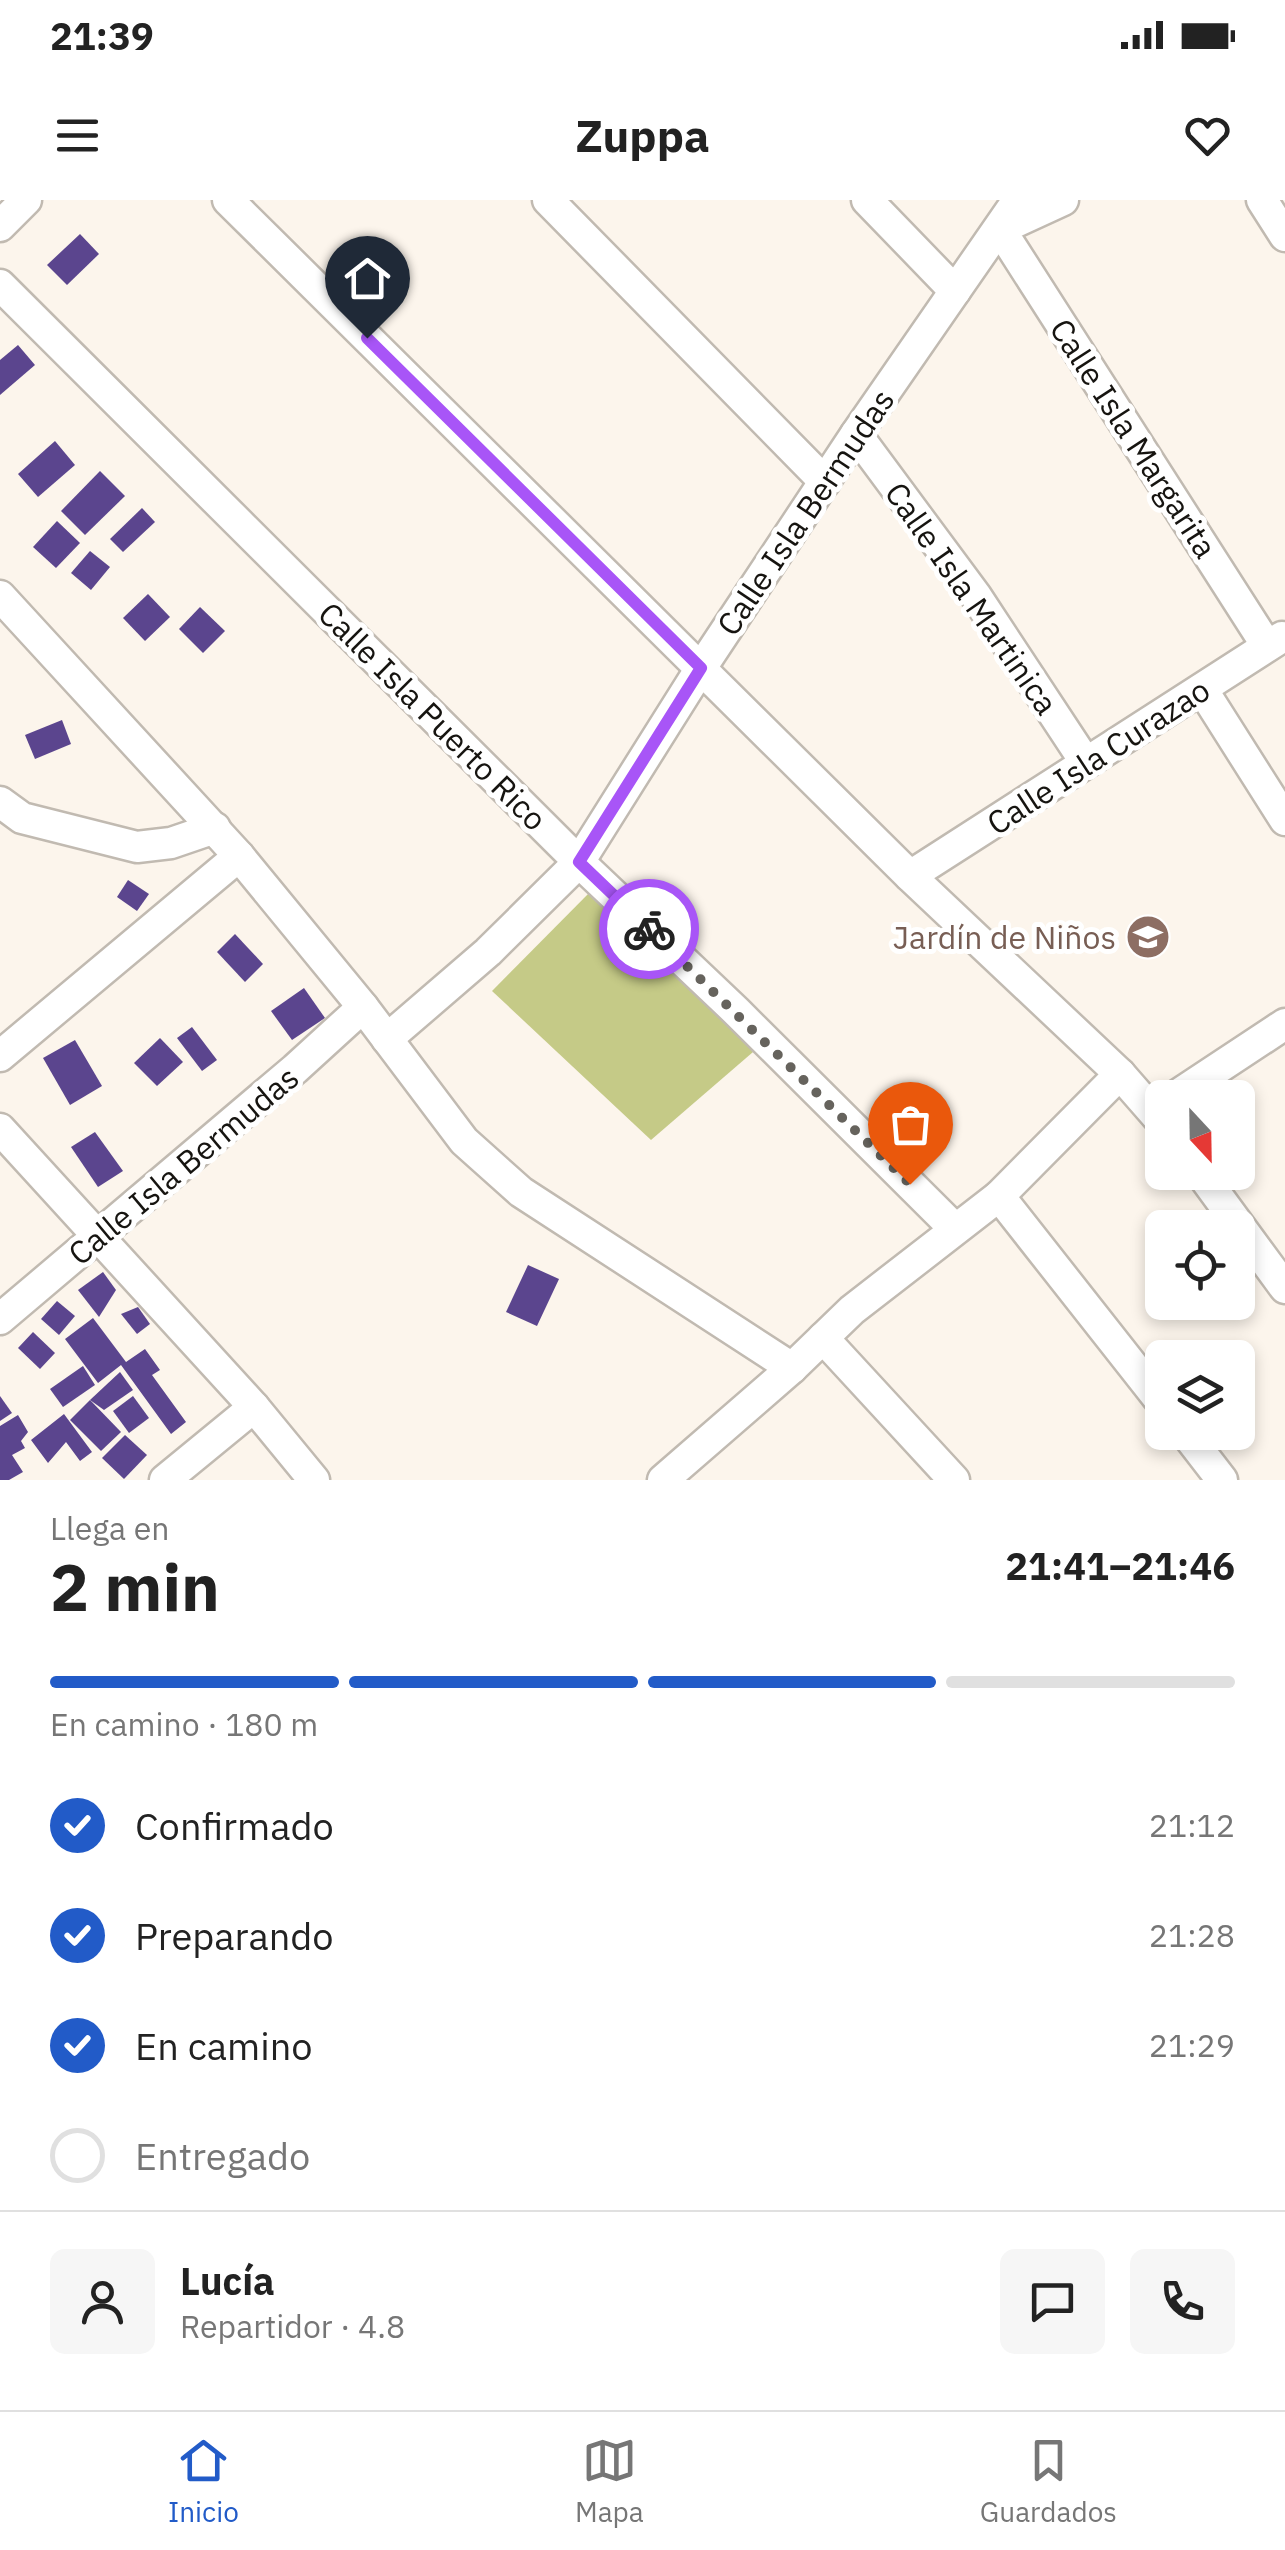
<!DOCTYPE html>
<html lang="es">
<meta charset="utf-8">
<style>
:root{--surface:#fff;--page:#f6f6f6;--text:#222;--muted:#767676;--line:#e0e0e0;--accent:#225bc8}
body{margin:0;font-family:"IBM Plex Sans",sans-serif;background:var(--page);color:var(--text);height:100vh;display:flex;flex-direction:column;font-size:38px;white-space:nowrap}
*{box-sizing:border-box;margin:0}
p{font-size:32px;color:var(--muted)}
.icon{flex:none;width:55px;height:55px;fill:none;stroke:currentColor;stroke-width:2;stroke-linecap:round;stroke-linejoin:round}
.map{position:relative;height:1280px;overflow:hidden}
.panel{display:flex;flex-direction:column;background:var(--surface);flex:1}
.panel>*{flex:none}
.needle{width:65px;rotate:158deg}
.fabs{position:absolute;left:1145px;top:880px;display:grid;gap:20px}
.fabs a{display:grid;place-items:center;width:110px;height:110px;border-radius:15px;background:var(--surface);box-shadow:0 5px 15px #0003;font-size:50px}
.pin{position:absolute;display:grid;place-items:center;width:85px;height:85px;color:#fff;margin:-102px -42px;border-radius:50% 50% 50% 0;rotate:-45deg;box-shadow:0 0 10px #0007}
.pin .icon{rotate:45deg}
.courier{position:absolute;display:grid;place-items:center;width:100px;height:100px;margin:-50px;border:8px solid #a855f7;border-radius:50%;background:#fff;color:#222;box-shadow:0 2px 12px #0007}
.head em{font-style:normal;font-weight:800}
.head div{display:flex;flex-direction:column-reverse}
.head{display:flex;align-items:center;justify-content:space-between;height:170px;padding:0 50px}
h1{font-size:65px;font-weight:800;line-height:75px}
.bar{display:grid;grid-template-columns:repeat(4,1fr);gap:15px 10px;align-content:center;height:120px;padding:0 50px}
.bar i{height:12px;border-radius:8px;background:var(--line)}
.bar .active{background:var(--accent)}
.bar p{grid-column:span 4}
.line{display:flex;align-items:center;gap:25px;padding:0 50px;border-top:2px solid var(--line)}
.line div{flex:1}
.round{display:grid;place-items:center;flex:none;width:105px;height:105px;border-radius:15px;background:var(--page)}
ol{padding:0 50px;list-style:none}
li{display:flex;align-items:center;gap:30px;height:110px}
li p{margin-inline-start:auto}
li .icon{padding:10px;border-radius:50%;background:var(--accent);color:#fff;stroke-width:4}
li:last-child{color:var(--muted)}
li i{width:55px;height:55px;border:5px solid var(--line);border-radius:50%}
.status{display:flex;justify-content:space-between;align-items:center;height:70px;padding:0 50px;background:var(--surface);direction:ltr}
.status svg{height:28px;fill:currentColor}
header{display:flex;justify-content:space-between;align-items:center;height:130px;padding:0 50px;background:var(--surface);font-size:45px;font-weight:800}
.menu{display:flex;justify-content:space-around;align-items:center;height:140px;border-top:2px solid var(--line);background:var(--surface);font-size:28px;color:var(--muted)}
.menu a{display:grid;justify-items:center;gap:5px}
.menu .active{color:var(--accent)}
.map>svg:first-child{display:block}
</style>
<div class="status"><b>21:39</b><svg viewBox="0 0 49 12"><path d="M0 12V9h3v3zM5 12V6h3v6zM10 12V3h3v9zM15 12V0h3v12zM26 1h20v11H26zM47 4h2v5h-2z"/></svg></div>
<header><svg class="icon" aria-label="menu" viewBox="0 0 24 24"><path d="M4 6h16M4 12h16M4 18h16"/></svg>Zuppa<svg class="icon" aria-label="heart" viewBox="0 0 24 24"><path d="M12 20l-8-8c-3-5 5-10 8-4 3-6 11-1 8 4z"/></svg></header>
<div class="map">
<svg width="1285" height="1280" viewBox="0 0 1285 1280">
<rect width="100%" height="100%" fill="#fcf5ec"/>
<!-- green -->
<path fill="#c5ca87" d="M593,689l167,157 -109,94 -159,-149z"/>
<!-- building -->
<g fill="#5b458e">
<path d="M80,34l19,20 -32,31 -20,-20z"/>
<path d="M18,145l17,20 -35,30v-35z"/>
<path d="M55,241l20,24 -37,32 -20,-23z"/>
<path d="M100,271l25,25 -40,39 -24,-24z"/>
<path d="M142,308l13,14 -32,30 -13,-13z"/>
<path d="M57,321l23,22 -24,25 -23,-21z"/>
<path d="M90,351l20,16 -19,23 -20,-17z"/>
<path d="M148,394l22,23 -25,24 -22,-23z"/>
<path d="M200,407l25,24 -22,22 -24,-24z"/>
<path d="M62,520l9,24 -36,15 -10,-24z"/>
<path d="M128,680l21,14 -12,17 -20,-14z"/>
<path d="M235,734l28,30 -18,18 -28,-30z"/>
<path d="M304,788l21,30 -33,22 -21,-29z"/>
<path d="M192,827l25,33 -15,11 -25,-33z"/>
<path d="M160,838l23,24 -26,24 -23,-23z"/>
<path d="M75,840l27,46 -32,19 -27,-47z"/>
<path d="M95,932l28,39 -25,16 -27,-40z"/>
<path d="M528,1065l31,14 -22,47 -31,-14z"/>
<path d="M103,1072l13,18 -17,27 -21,-27z"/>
<path d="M57,1101l18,15 -16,19 -18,-16z"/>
<path d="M138,1107l12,17 -13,10 -16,-20z"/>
<path d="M93,1118l33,44 19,-13 15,21 -8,5 34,47 -15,12 -50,-69 -23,18 -33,-44z"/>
<path d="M33,1132l22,21 -15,16 -22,-21z"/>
<path d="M83,1166l12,19 -32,22 -13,-18z"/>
<path d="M120,1172l13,18 -29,20 -14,-10z"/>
<path d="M0,1196l12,17 -12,8z"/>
<path d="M133,1196l16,22 -20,15 -16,-22z"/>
<path d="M90,1200l31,32 -20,19 -31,-31z"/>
<path d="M64,1214l28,38 -12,9 -14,-19 -18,21 -17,-23z"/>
<path d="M18,1215l10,17 -7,9 4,7 -13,7 11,17 -14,8h-9v-54z"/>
<path d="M125,1235l22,20 -23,24 -22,-21z"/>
</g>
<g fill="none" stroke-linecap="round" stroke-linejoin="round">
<defs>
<g id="minor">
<path d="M228,0l682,676 210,198 42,48"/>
<path d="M548,0l277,282"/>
<path d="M867,0l88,91"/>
<path d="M1063,0l-63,29 267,417"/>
<path d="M1262,0l23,36"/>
<path d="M0,26l26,-26"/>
<path d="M0,85l579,577 157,149 218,217"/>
<path d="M856,234l120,162 110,167"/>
<path d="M0,396l239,260 124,151 101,134 57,51 271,176"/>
<path d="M1202,489l83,131"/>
<path d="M0,602l22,16 115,29 34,-4 44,-15"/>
<path d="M910,676l372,-239"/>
<path d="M387,839l101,-87 91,-90 122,-194 155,-234 162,-234"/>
<path d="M0,856l239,-200"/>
<path d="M1173,898l112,-74"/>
<path d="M0,929l254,278 60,73"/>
<path d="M1200,972l85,116"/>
<path d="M999,996l163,207"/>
<path d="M0,1119l295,-250 68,-62"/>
<path d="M823,1138l131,142"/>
<path d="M1185,1232l37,48"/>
<path d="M165,1280l89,-73"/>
<path d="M663,1280l129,-112 60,-58 147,-114 121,-122"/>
</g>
</defs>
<!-- minor casing -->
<use href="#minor" stroke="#c1bab1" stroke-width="35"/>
<!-- minor -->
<use href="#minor" stroke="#fff" stroke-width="30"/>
</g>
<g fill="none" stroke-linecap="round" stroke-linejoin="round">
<!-- done -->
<path stroke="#66635d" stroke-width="10" stroke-dasharray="0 18" d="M649,729l261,255"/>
<!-- route -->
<path stroke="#a855f7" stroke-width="12" d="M367,138l334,330 -122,194 70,67"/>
</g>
<!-- icons -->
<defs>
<symbol id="school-disc" viewBox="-11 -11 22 22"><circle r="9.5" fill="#8d6e63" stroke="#fff"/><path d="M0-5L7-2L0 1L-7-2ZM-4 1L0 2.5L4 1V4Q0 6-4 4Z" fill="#fff"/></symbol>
</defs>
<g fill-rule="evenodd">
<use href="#school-disc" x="1123" y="712" width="50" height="50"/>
</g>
<g text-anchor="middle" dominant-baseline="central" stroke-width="10" stroke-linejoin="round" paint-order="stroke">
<!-- street labels -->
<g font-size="32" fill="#161410" stroke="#fff">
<text transform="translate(1134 238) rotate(57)">Calle Isla Margarita</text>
<text transform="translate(805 312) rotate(-56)">Calle Isla Bermudas</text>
<text transform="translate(972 398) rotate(55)">Calle Isla Martinica</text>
<text transform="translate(433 516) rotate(45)">Calle Isla Puerto Rico</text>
<text transform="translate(1098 556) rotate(-33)">Calle Isla Curazao</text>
<text transform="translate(183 965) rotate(-40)">Calle Isla Bermudas</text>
</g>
<!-- education labels -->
<g font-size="32" fill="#785e54" stroke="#fff" text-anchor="end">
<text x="1116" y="737">Jardín de Niños</text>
</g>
</g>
</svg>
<div class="fabs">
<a><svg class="needle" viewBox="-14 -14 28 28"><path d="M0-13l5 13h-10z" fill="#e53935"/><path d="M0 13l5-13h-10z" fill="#767676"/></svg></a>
<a><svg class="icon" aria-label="locate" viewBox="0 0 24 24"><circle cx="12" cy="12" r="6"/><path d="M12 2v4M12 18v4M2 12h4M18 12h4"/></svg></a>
<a><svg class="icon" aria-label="layers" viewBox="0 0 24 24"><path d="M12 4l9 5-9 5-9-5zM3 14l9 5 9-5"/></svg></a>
</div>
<div class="pin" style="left:910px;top:984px;background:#ea580c"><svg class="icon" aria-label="bag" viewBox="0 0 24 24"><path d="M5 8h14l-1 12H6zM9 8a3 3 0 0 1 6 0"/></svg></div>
<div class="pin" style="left:367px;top:138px;background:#1f2937"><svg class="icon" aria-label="home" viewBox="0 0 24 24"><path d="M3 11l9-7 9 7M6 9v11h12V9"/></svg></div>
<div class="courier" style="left:649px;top:729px"><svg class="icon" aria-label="bike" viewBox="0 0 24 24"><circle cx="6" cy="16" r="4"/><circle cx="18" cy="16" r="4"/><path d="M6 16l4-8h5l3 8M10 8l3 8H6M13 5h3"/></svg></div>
</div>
<section class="panel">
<div class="head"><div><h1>2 min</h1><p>Llega en</p></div><em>21:41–21:46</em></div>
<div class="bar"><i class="active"></i><i class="active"></i><i class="active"></i><i></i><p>En camino · 180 m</p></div>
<ol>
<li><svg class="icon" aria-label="check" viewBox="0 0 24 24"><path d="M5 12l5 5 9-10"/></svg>Confirmado<p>21:12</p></li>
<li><svg class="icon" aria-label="check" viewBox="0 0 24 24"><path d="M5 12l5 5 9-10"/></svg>Preparando<p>21:28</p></li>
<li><svg class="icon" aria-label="check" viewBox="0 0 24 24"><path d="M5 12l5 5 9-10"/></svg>En camino<p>21:29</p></li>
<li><i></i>Entregado</li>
</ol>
<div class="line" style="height:180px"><a class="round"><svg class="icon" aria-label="person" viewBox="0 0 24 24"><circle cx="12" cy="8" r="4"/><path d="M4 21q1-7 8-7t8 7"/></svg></a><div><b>Lucía</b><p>Repartidor · 4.8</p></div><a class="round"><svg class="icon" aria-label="chat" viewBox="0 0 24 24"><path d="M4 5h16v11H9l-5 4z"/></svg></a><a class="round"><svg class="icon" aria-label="phone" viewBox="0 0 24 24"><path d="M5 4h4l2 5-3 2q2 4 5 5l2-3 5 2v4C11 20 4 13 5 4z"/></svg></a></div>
</section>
<nav class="menu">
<a class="active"><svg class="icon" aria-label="home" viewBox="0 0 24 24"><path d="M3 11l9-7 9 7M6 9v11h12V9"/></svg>Inicio</a>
<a><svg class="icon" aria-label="map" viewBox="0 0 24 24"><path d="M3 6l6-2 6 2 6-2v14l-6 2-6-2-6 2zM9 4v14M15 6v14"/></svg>Mapa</a>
<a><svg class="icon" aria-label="saved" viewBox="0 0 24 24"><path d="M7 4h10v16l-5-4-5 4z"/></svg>Guardados</a>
</nav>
